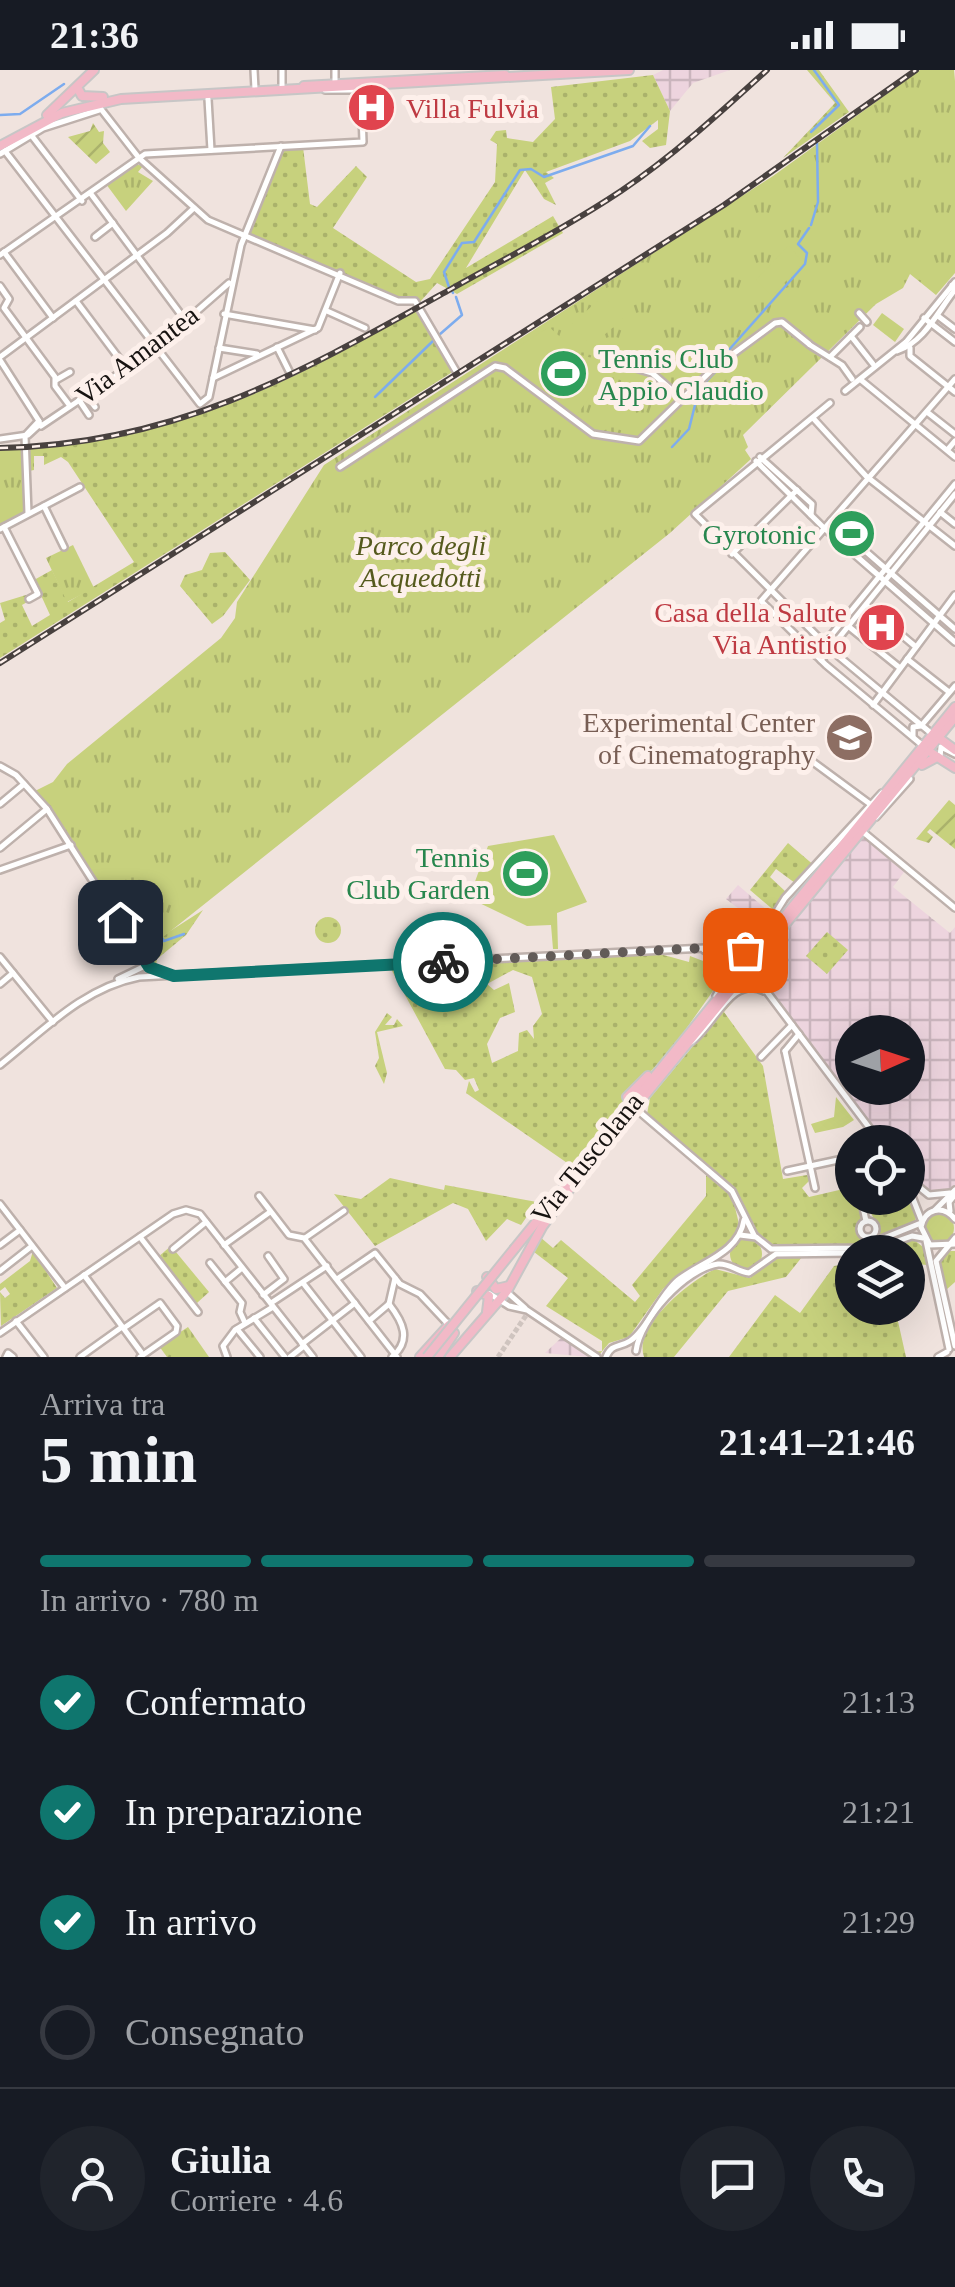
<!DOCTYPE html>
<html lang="it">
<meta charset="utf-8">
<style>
:root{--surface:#171b24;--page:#20242c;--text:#f1f3f6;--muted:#9ea1a6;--line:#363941;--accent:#0f766e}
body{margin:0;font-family:Georgia,serif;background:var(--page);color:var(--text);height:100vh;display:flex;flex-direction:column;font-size:38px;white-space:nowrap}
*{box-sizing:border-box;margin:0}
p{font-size:32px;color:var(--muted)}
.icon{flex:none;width:55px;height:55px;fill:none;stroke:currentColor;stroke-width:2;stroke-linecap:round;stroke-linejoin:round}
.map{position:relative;height:1287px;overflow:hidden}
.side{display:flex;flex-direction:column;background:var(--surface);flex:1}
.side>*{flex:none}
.needle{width:65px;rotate:87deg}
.tools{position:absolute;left:835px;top:945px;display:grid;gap:20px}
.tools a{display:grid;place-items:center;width:90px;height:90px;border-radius:50%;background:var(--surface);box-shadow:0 10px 40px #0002;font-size:50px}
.pin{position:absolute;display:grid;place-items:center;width:85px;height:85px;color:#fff;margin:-42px;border-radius:20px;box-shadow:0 5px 15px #0006}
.courier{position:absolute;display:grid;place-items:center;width:100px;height:100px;margin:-50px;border:8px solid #0f766e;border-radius:50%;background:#fff;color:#222;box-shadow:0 2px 12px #0007}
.headline em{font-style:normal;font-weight:700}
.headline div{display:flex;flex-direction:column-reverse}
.headline{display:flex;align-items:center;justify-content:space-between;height:170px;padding:0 40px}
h1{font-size:65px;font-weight:700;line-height:75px}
.bar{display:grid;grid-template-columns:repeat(4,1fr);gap:15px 10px;align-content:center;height:120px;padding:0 40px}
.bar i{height:12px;border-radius:8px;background:var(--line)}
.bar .current{background:var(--accent)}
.bar p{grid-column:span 4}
.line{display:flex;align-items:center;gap:25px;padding:0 40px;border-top:2px solid var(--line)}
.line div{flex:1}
.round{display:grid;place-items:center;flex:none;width:105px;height:105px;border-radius:52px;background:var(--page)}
ol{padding:0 40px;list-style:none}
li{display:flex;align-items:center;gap:30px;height:110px}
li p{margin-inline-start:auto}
li .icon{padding:10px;border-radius:50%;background:var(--accent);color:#fff;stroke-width:4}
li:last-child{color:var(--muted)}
li i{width:55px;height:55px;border:5px solid var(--line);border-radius:50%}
.status{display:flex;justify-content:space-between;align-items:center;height:70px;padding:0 50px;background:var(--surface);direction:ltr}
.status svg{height:28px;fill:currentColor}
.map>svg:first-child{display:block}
</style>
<div class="status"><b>21:36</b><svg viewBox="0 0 49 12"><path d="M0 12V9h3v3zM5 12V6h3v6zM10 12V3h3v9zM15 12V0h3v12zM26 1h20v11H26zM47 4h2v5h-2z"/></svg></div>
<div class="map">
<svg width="955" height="1287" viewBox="0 0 955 1287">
<defs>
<pattern id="industrial-grid" width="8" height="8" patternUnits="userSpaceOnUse" patternTransform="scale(2.5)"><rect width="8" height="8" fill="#edd4de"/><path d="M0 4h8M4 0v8" fill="none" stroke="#cab5bd"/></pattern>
<pattern id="grass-dots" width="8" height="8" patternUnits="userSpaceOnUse" patternTransform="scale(2.5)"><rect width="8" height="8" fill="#c7d17d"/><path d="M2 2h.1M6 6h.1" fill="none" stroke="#aab26b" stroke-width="1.8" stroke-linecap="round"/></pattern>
<pattern id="park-tufts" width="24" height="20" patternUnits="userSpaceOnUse" patternTransform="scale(2.5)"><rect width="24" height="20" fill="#c7d17d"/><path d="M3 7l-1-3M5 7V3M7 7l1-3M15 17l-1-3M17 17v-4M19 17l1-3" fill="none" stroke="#aab26b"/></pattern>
<pattern id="garden-furrows" width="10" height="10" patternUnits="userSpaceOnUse" patternTransform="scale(2.5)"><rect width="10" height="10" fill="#c7d17d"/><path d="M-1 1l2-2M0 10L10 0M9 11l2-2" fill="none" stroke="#aab26b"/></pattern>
</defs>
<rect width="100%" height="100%" fill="#f0e3de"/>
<!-- industrial -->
<g fill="url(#industrial-grid)" fill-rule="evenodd">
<path d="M663,0h67l-37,13 -23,28 -17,-36z"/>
<path d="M863,767l41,35 -11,15 57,46 5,-6v258l-11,7 -20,-2 -16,-14v-34h-25l-130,-172zM852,962h56v56h-56z"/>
<path d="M738,815l36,31 -10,12 -38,-29z"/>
<path d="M561,1268l18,12 10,7 -44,-4z"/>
</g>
<!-- grass -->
<g fill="url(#grass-dots)" fill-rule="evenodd">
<path d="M807,0h12l30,42 -66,46 52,-55z"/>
<path d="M653,5l17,36 -4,34 -16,3 -8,-7 16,-12v-9l-28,21 -84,31 8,6 -9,5 11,22 -12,-6 -19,-29 -59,98 87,-52 10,17 -106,61 -20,-11 -17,19 -18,-3 -156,-63 37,-87 20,-2 7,57 7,3 39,-41 11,11 -34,51 83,54 14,-3 65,-97 2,-38 -7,-4 6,-9 10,-1 1,8 26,4 22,-23 -4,-32z"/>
<path d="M419,239l35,62 -454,287v-35l5,-3 -5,-17 26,-8 3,6 -7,4 10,21 18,-11 -16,-35 18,-10 16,32 66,-40 -66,-100 -7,-5 -17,8v-9h-10v14l-5,1 -1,-22c163,-16 251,-61 391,-140z"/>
<path d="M225,482l25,28 -27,36 -11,8 -32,-38 5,-11 17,-5 8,-17z"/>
<path d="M788,773l28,24 -21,16 -19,-14 -6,8 16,15 -9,21 -27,-23z"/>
<path d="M728,838l31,26 -10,8 -6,-7 -29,-2 2,-20z"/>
<path d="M203,840l-17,25 -29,24 -1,7 -17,-15z"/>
<circle cx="328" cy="860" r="13"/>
<path d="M827,862l21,18 -21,24 -21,-18z"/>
<path d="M660,884l29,8 1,-6 29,11 6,7 -56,79 -45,45 2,7 -53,62 -107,-74 3,-12 6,11 4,-2 -5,-12 -9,2 -9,-10 -11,-1 -54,-100zM513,900l19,7 10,37 -9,12 1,13 -7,-9 -8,3 -1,18 -26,12 -5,-19 13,-26 15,-6 -6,-29 -15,7 -7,-6z"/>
<path d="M743,918l18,3 10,10 -11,-9h-19l-17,20 39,54 20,113 24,-4 3,5 -8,8 7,9 43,-10 10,28 -6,17 8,8 10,-2 5,-8 -15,-32h44v-5l9,15 -2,16 -56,21h-89l-23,-21 -14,-36 -86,-74 3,-16 86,-104z"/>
<path d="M387,943l5,4 -7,8h9l3,-6 6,7 -26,6 10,41 -3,11 -9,-18 4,-8 -4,-26z"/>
<path d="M706,1105l26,20 8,33 -23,26 -32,17 -22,18 -34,48 -20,6 -10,12 -5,-3 8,-1v-10l-56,-35 22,-28 -34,-26 6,-15 13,11 8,-8 74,62 5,-6 -8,-11 74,-89z"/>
<path d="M390,1108l54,12 1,-5 92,17 -16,23 -14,-6 -21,22 -18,-32 -15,-6 -78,43 -41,-52 27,5z"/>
<circle cx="746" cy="1184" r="16"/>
<path d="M913,1169l10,8 4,18 -19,-2 1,-13 -15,-1z"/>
<path d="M171,1176l38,46 -12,11 -39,-46z"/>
<path d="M33,1181l24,37 -56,38 -1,-34 5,6 5,-4 -5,-7 -5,4v-7l30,-23z"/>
<path d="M802,1187l-16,20 -58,14 -54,66h-30c-11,-31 46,-76 71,-88l35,9 23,-19z"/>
<path d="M852,1193v45h43l11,49h-177l46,-62 25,18 34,-47z"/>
</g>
<!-- park -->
<g fill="url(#park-tufts)">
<path d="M920,0h34l1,11v192l-19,22 -26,-21 -7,14 -27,16 -133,131 5,12 -3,3 6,9 -81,74 -527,420 -4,-2 -104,-160 18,-9 14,-18 154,-126 14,-20 2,-16 87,-137 449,-289z"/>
<path d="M135,94l8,2 -5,6 15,9 -27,30 -20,-27z"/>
<path d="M24,379l2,61 -26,15v-75z"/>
<path d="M73,475l21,43 -27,14 -21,-44z"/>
<path d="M836,1027l18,23 -11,7 -28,6 -4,-9 23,-7z"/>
<circle cx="939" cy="1158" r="15"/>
<path d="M946,1181h9v31l-9,8 -6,-31z"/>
<path d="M188,1257l21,30h-42l-8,-11z"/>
</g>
<!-- garden -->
<g fill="url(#garden-furrows)">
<path d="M93,53l6,9 5,-1 -1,12 7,9 -14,12 -28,-27 22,-6z"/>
<path d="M949,730l6,5v44l-25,-20 -3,3 6,5 -4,6 -13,-4z"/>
</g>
<!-- pitch -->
<g fill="#c7d17d">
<path d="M789,175l14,18 -31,33 -16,-16z"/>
<path d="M604,226l19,23 -32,27 -19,-23z"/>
<path d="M882,243l22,16 -9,13 -22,-17z"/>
<path d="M549,257l32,28 33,9 -38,52 -78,-57z"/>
<path d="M554,765l33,67 -30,11 1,36h-5l-2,-24 -24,1 -58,-28 19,-52z"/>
</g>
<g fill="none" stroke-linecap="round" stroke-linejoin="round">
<!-- stream -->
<g stroke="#7dacee" stroke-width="2.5">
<path d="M0,45l20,-1 44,-30"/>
<path d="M811,62l28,-27 -25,-35"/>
<path d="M811,155l7,-23 -1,-59"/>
<path d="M449,217l-5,-15 18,-29 12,-1 46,-72 11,-1 13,8 89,-31 17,-20"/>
<path d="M452,221l1,2"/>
<path d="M439,265l23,-20 -6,-18"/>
<path d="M720,290l85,-96 2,-11 -9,-9 11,-16"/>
<path d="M375,327l59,-57"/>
<path d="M672,377l17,-18 10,-40 20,-21"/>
<path d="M164,871l20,-7"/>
<path d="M142,880l21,-11"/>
</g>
<!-- minor-tunnel -->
<path stroke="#cfc4bf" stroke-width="5" stroke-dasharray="5 2.5" stroke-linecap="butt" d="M498,1287l33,-49"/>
<defs>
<g id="minor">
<path d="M254,0l1,19"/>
<path d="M282,0v17"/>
<path d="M335,0v14"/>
<path d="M325,20h36"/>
<path d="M208,29l3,51"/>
<path d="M97,34l42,54 69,62 190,81h17l41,70"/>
<path d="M32,66l50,65"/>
<path d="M5,81l195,253 9,-7 32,-152 40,-99"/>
<path d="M0,84l43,-26 56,-18"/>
<path d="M91,124l94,126"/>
<path d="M95,167l18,-14"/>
<path d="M4,182l49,66"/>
<path d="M0,185l145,-101 218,-12 -2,-57"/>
<path d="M0,216l9,13 -5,9 51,69v9l15,20"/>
<path d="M76,231l51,68"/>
<path d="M327,241l38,17"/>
<path d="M859,243l8,9"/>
<path d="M224,244l91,16"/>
<path d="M938,246l17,13"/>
<path d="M924,248l31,24"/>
<path d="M851,266l22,28"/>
<path d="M810,275l32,20 10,14"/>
<path d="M277,277l12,24"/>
<path d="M219,278l38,6"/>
<path d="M910,278v8l45,36"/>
<path d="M897,281c27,-9 40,-38 57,-60l-2,-6"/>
<path d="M0,287l167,-124 27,-25"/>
<path d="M830,287l30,-30"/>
<path d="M0,290l39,61"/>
<path d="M616,292l36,11 29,25"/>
<path d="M213,308l105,-50 22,-55"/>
<path d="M56,310l14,-8"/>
<path d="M861,310l94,77"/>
<path d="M845,321l61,-49 49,-60"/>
<path d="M86,325l9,12"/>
<path d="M79,330l10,15"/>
<path d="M830,333l-135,111 135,135 102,85"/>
<path d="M927,342l28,22"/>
<path d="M813,348l53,58 89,70"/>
<path d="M41,356l107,-72 81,-71"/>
<path d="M25,366l3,77"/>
<path d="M25,366l14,-15"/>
<path d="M0,369l28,-4 12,-11"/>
<path d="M949,378l6,-7"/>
<path d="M760,387l52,47 -1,11"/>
<path d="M756,391l67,66 132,115"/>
<path d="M340,397l155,-101 10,2 88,66 46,7 75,-73 61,-45 7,-1 27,22"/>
<path d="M44,436l20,41"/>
<path d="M940,442l15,12"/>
<path d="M831,451l124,108"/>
<path d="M4,457l34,67 -9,5"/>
<path d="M0,459l80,-42"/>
<path d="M732,484l65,-64"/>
<path d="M866,535l50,42"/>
<path d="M848,556l52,42"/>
<path d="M815,585l140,-171"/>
<path d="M907,589l42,33"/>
<path d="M821,590l134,-166"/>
<path d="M873,635l82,-110"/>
<path d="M913,666v-9l8,-1 34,-40"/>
<path d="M922,675l-96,-80 -65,-64 194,-222"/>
<path d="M940,687l1,-10 14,7"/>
<path d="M809,689l61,45"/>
<path d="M0,696l16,9 31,34 96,151 18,14"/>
<path d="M0,734l24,-20"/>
<path d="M876,747l34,-38"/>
<path d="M862,761l93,77"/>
<path d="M0,778l47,-39"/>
<path d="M0,800l71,-25"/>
<path d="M704,880l54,34"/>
<path d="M726,883l14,1 11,-10"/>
<path d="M0,887l53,65"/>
<path d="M747,889l38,-61 97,-105"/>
<path d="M118,909l29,-14"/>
<path d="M0,914l13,-11"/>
<path d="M716,926l11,-21 -5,-14"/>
<path d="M691,972c23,-17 41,-68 73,-51"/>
<path d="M785,981l30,137"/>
<path d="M785,981l14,-17"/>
<path d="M761,987l31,-32"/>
<path d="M0,995c44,-35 83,-77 139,-88l566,-29 34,13 16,15 125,166"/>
<path d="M635,1038l97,83 22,44"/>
<path d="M787,1101l65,-14"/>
<path d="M908,1108l21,17 21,-2"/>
<path d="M908,1116l13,33"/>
<path d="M259,1126l30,39 15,3 93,119"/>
<path d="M861,1128l5,23"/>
<path d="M0,1134l65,84"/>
<path d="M935,1140l20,-20"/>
<path d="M950,1141l-1,-9 6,-7"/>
<path d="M955,1149c-13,-15 -30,-10 -34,8l9,18 25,-1"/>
<circle cx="868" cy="1159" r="8"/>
<path d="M740,1165l16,2 15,12 88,-1 62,-25"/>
<path d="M140,1167l58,75"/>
<path d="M305,1168l39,-27"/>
<path d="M955,1168l-19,23 19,85"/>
<path d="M926,1171l23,108"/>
<path d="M0,1175l20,-15"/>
<path d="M224,1175l46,-33"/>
<path d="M173,1179l33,-27"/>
<path d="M866,1182l46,-16 11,2"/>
<path d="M210,1193l32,40 -2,9 5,11"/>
<path d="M0,1201l32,-25"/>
<path d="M84,1205l57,77"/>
<path d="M337,1209l38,-26 25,31 20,10 29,31"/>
<path d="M225,1212l17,-14"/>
<path d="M303,1213l58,74"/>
<path d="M507,1222l18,16"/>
<path d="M490,1224l19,12 18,4 70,47"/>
<path d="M263,1225l21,-16 -16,-23"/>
<path d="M271,1233l56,-37"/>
<path d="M389,1234c14,18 23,36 3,53"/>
<path d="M389,1234l6,-26"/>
<path d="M254,1248l31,39"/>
<path d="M16,1251l28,36"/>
<path d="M369,1251l20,-17"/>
<path d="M124,1258l36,-25 17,23 -1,6 -36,25"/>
<path d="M237,1259l23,28"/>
<path d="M0,1263l173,-119 13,-4 14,4 113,143"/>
<path d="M302,1274l53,-41"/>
<path d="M636,1281c4,-32 49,-82 82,-87 12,-1 19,8 31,9l27,-19 76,-1"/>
<path d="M6,1287l2,-4 5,4"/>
<path d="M80,1287l42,-30"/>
<path d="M227,1287l-4,-11 12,-16 38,-23"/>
<path d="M290,1287l14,-11"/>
<path d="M606,1287c6,-14 13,-9 24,-16 17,-11 29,-45 48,-61 23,-18 61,-27 66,-60"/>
<path d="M938,1287l9,-5"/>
</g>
<g id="major">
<path d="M304,16l201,-11"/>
<path d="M78,19l4,7 21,1"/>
<path d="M47,45l47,-45"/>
<path d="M0,76l62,-33 59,-14 508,-29"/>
<path d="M936,666l19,14"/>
<path d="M933,684l22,14"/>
<path d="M922,695l15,-8"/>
<path d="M631,1035l-4,-8 21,-21"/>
<path d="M578,1107l377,-460"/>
<path d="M515,1178l440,-541"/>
<path d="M487,1207l9,12 13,-3"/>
<path d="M477,1221l12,5 -2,16"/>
<path d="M420,1287l29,-32"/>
<path d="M438,1287l16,-24"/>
<path d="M450,1287l57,-66 35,-64 37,-51"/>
</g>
</defs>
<!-- minor casing -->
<use href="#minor" stroke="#beb1ac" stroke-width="10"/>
<!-- major casing -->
<use href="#major" stroke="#c7c6c6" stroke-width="12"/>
<!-- minor -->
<use href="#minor" stroke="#fff" stroke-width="5"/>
<!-- major -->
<use href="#major" stroke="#f2b9c7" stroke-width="8"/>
<defs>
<g id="rail">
<path d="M0,378c176,-3 302,-76 451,-159 57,-32 116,-62 170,-98 52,-35 100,-79 146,-121"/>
<path d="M0,593l724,-458 192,-135"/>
</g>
</defs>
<!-- rail casing -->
<use href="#rail" stroke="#48413f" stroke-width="6"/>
<!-- rail -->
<use href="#rail" stroke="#fdf0eb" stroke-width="2.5" stroke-dasharray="8" stroke-linecap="butt"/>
<defs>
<path id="major-bridge" d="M427,1287l88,-109"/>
</defs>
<!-- major-bridge casing -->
<use href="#major-bridge" stroke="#c7c6c6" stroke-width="12" stroke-linecap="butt"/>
<!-- major-bridge -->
<use href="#major-bridge" stroke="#f2b9c7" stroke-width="8"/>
</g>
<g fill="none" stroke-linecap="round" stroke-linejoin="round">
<!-- done -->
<path stroke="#625b58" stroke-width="10" stroke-dasharray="0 18" d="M443,892l259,-14 31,6 12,-4"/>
<!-- route -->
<path stroke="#0f766e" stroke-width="12" d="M120,852l29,45 25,9 269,-14"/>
</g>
<!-- icons -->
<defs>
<symbol id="hospital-disc" viewBox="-11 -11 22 22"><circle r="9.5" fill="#e0444e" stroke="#fdf0eb"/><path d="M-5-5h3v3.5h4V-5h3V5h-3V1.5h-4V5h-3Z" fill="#fff"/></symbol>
<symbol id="stadium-disc" viewBox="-11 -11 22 22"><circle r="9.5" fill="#2e9e5b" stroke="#fdf0eb"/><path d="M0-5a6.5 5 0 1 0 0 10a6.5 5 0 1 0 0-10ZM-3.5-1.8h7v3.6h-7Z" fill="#fff"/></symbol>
<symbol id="university-disc" viewBox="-11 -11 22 22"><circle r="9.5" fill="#8d6e63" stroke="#fdf0eb"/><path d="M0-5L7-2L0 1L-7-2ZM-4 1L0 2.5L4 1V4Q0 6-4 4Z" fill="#fff"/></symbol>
</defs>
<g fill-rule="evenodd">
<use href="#hospital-disc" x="344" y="10" width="55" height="55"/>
<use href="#stadium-disc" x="536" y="276" width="55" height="55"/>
<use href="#stadium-disc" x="824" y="436" width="55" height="55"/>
<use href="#hospital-disc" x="854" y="530" width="55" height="55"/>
<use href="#university-disc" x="822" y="640" width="55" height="55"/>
<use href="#stadium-disc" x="498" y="776" width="55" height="55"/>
</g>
<g text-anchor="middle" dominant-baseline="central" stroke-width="10" stroke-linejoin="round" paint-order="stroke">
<!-- health labels -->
<g font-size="28" fill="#be3a42" stroke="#fdf0eb" text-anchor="start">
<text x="406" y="38">Villa Fulvia</text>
<text x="847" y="542" text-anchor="end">Casa della Salute<tspan x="847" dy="32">Via Antistio</tspan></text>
</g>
<!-- street labels -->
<g font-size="28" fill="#161210" stroke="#fdf0eb">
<text transform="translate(137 285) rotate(-37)">Via Amantea</text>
<text transform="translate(587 1088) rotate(-51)">Via Tuscolana</text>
</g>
<!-- leisure labels -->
<g font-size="28" fill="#27864d" stroke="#fdf0eb" text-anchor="end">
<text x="598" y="288" text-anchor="start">Tennis Club<tspan x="598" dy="32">Appio Claudio</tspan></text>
<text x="816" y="464">Gyrotonic</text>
<text x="490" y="787">Tennis<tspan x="490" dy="32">Club Garden</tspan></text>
</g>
<!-- park labels -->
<g font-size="28" font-style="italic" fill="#555a1d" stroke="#fdf0eb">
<text x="421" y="475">Parco degli<tspan x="421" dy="32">Acquedotti</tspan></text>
</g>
<!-- education labels -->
<g font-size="28" fill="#785e54" stroke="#fdf0eb" text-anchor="end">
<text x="815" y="652">Experimental Center<tspan x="815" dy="32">of Cinematography</tspan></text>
</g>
</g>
</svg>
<div class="tools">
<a><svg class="needle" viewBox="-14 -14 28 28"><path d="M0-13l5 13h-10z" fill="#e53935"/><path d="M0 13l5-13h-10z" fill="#9ea1a6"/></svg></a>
<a><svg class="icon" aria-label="locate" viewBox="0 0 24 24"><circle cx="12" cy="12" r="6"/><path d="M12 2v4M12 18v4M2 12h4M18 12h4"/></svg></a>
<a><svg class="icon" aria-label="layers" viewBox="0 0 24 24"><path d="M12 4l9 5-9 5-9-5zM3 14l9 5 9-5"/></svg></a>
</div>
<div class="pin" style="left:745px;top:880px;background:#ea580c"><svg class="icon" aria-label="bag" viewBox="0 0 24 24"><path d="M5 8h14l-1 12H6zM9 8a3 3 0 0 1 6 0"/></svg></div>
<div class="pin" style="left:120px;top:852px;background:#1f2937"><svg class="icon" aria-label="home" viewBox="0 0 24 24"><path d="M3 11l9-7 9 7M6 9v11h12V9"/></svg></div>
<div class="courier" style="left:443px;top:892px"><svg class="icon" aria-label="bike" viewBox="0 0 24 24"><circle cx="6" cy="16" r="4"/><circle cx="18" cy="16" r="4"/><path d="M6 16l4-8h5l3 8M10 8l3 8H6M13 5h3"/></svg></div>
</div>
<section class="side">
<div class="headline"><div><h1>5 min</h1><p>Arriva tra</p></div><em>21:41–21:46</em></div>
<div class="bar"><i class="current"></i><i class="current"></i><i class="current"></i><i></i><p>In arrivo · 780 m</p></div>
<ol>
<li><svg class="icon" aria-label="check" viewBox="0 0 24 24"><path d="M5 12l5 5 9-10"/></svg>Confermato<p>21:13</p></li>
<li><svg class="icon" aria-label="check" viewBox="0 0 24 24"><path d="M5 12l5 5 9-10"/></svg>In preparazione<p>21:21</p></li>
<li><svg class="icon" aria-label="check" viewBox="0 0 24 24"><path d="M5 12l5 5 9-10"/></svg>In arrivo<p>21:29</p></li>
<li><i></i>Consegnato</li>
</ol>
<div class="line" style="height:180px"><a class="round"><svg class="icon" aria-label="person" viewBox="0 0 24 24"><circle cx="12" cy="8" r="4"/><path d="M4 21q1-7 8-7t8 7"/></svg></a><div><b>Giulia</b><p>Corriere · 4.6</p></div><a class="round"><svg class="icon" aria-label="chat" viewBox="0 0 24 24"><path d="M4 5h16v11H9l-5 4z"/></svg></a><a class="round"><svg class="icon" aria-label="phone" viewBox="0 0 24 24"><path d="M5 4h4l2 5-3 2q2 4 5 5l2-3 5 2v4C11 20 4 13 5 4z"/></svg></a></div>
</section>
